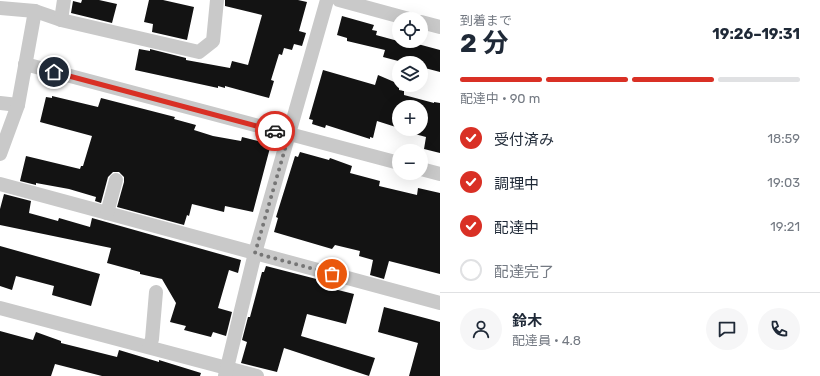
<!DOCTYPE html>
<html lang="ja">
<meta charset="utf-8">
<style>
:root{--surface:#fff;--page:#f6f6f7;--text:#1f2937;--muted:#747a83;--line:#e0e1e3;--accent:#d93025}
body{margin:0;font-family:Rubik,"Noto Sans JP",sans-serif;background:var(--page);color:var(--text);height:100vh;display:flex;flex-direction:column;font-size:15px;white-space:nowrap}
*{box-sizing:border-box;margin:0}
p{font-size:13px;color:var(--muted)}
.icon{flex:none;width:22px;height:22px;fill:none;stroke:currentColor;stroke-width:2;stroke-linecap:round;stroke-linejoin:round}
.map{position:relative;flex:1;overflow:hidden}
.sheet{display:flex;flex-direction:column;background:var(--surface);width:380px}
.sheet>*{flex:none}
.tools{position:absolute;left:392px;top:12px;display:grid;gap:8px}
.tools a{display:grid;place-items:center;width:36px;height:36px;border-radius:50%;background:var(--surface);box-shadow:0 4px 16px #0002;font-size:20px}
.pin{position:absolute;display:grid;place-items:center;width:34px;height:34px;color:#fff;margin:-17px;border:2px solid #fff;border-radius:50%;box-shadow:0 1px 4px #0007}
.courier{position:absolute;display:grid;place-items:center;width:40px;height:40px;margin:-20px;border:3px solid #d93025;border-radius:50%;background:#fff;color:#222;box-shadow:0 1px 5px #0007}
.summary em{font-style:normal;font-weight:700}
.summary div{display:flex;flex-direction:column-reverse}
.summary{display:flex;align-items:center;justify-content:space-between;height:68px;padding:0 20px}
h1{font-size:26px;font-weight:700;line-height:30px}
.bar{display:grid;grid-template-columns:repeat(4,1fr);gap:6px 4px;align-content:center;height:48px;padding:0 20px}
.bar i{height:5px;border-radius:3px;background:var(--line)}
.bar .on{background:var(--accent)}
.bar p{grid-column:span 4}
.line{display:flex;align-items:center;gap:10px;padding:0 20px;border-top:1px solid var(--line)}
.line div{flex:1}
.round{display:grid;place-items:center;flex:none;width:42px;height:42px;border-radius:21px;background:var(--page)}
ol{padding:0 20px;list-style:none}
li{display:flex;align-items:center;gap:12px;height:44px}
li p{margin-inline-start:auto}
li .icon{padding:4px;border-radius:50%;background:var(--accent);color:#fff;stroke-width:4}
li:last-child{color:var(--muted)}
li i{width:22px;height:22px;border:2px solid var(--line);border-radius:50%}
main{display:flex;flex:1;min-height:0}
.map>svg:first-child{display:block}
</style>
<main>
<div class="map">
<svg width="440" height="376" viewBox="0 0 440 376">
<rect width="100%" height="100%" fill="#fff"/>
<!-- building -->
<g fill="#131313">
<path d="M82,0h17l18,4 -5,19 -41,-10 2,-12 8,2z"/>
<path d="M149,0h14l31,7 -7,33 -35,-8 1,-8 -9,-2z"/>
<path d="M225,0h73l9,2 -8,29 7,2 -4,13 -8,-2 -2,6 -8,-2 -2,7 -3,-1 -8,26 3,1 -5,17 -44,-12v2l-7,-2v2l-83,-18 4,-21 11,2v-2l36,9v2l44,8 2,-7 16,4 14,-50 -37,-9z"/>
<path d="M342,16l32,9 -2,5 5,1 -1,4 22,6h17l-1,2 26,7v22l-19,-5v-4h-15l-23,-6 2,-7 -38,-9v-3l-10,-3z"/>
<path d="M323,70l52,15 3,-10 21,9v6l5,1v4l30,8v-1l6,1v50l-16,-4 2,-12 -15,-4 -10,-4h20v-22h-22v21l-22,-7 -4,17 -3,-1v2l-44,-14 -1,3 -13,-4 1,-4 -4,-1z"/>
<path d="M52,96l46,11 3,-9 74,19 -1,2 22,6 -2,5 19,6 28,5 1,-4 29,7 -18,68 -28,-6 -1,6 -32,-8 -3,12 -2,-1 -3,10 -67,-18 7,-25v-5l-5,-5h-6l-5,5 -7,26 -6,-2 1,-4 -27,-8 -33,-6v2l-16,-4 6,-25 54,13 1,-3h2l9,-30 -52,-14 6,-25 6,1z"/>
<path d="M300,152l29,8 1,-2 22,8 -2,7 30,8 -1,5 38,9 1,-7 22,5v81l-51,-13 -5,18 -14,-4 3,-15 -14,-4 1,-5 -25,-6 -3,4 -58,-17 4,-14 -2,-1 19,-61 3,1z"/>
<path d="M4,194l27,7 -2,12 29,8 1,-3 31,9 2,-9 149,42 -3,13 -9,-3 -11,38 14,4 -6,24 -13,-4 -2,5 -27,-7 2,-4 -16,-4 6,-19 -14,-24 -22,-5v-2l-33,-9 4,-15 -111,-23v-16z"/>
<path d="M0,246l100,28 -9,32 -39,-11 2,-9 -38,-10 -4,14 -12,-4z"/>
<path d="M266,266l62,16 -2,5 28,7 -8,30 -39,-10 -6,22 74,22 -6,18 -85,-28 -7,24 -36,-9 6,-21 -5,-2 6,-23h2l12,-45h2z"/>
<path d="M384,307l56,15v54h-31l9,-33 -40,-11z"/>
<path d="M0,331l33,9 3,-8 25,9v2l56,14 2,-7 40,12v-2l42,13 -1,3h-98l-47,-12 -4,12h-51z"/>
</g>
<g fill="none" stroke-linecap="round" stroke-linejoin="round">
<!-- street -->
<g stroke="#c9c9c9" stroke-width="14">
<path d="M339,0l70,19"/>
<path d="M0,8l35,3 26,9 138,32 14,-11 4,-41"/>
<path d="M61,20l3,-20"/>
<path d="M421,22l19,5"/>
<path d="M25,64l374,99"/>
<path d="M0,103l18,2"/>
<path d="M0,154l18,-49 17,-94"/>
<path d="M421,169l19,5"/>
<path d="M0,184l440,119"/>
<path d="M107,213l9,-33"/>
<path d="M0,308l257,68"/>
<path d="M149,347l3,-8 4,-47"/>
<path d="M225,376l30,-123 72,-253"/>
</g>
</g>
<g fill="none" stroke-linecap="round" stroke-linejoin="round">
<!-- done -->
<path stroke="#767676" stroke-width="4" stroke-dasharray="0 7.2" d="M275,131l14,4 -34,118 77,21"/>
<!-- route -->
<path stroke="#d93025" stroke-width="5" d="M54,72l221,59"/>
</g>
</svg>
<div class="tools">
<a><svg class="icon" aria-label="locate" viewBox="0 0 24 24"><circle cx="12" cy="12" r="6"/><path d="M12 2v4M12 18v4M2 12h4M18 12h4"/></svg></a>
<a><svg class="icon" aria-label="layers" viewBox="0 0 24 24"><path d="M12 4l9 5-9 5-9-5zM3 14l9 5 9-5"/></svg></a>
<a>+</a>
<a>−</a>
</div>
<div class="pin" style="left:332px;top:274px;background:#ea580c"><svg class="icon" aria-label="bag" viewBox="0 0 24 24"><path d="M5 8h14l-1 12H6zM9 8a3 3 0 0 1 6 0"/></svg></div>
<div class="pin" style="left:54px;top:72px;background:#1f2937"><svg class="icon" aria-label="home" viewBox="0 0 24 24"><path d="M3 11l9-7 9 7M6 9v11h12V9"/></svg></div>
<div class="courier" style="left:275px;top:131px"><svg class="icon" aria-label="car" viewBox="0 0 24 24"><path d="M5 17H2v-5l4-1 3-4h7l3 4 3 1v5h-3M9 17h6M6 11h13"/><circle cx="7" cy="17" r="2"/><circle cx="17" cy="17" r="2"/></svg></div>
</div>
<section class="sheet">
<div class="summary"><div><h1>2 分</h1><p>到着まで</p></div><em>19:26–19:31</em></div>
<div class="bar"><i class="on"></i><i class="on"></i><i class="on"></i><i></i><p>配達中 · 90 m</p></div>
<ol>
<li><svg class="icon" aria-label="check" viewBox="0 0 24 24"><path d="M5 12l5 5 9-10"/></svg>受付済み<p>18:59</p></li>
<li><svg class="icon" aria-label="check" viewBox="0 0 24 24"><path d="M5 12l5 5 9-10"/></svg>調理中<p>19:03</p></li>
<li><svg class="icon" aria-label="check" viewBox="0 0 24 24"><path d="M5 12l5 5 9-10"/></svg>配達中<p>19:21</p></li>
<li><i></i>配達完了</li>
</ol>
<div class="line" style="height:72px"><a class="round"><svg class="icon" aria-label="person" viewBox="0 0 24 24"><circle cx="12" cy="8" r="4"/><path d="M4 21q1-7 8-7t8 7"/></svg></a><div><b>鈴木</b><p>配達員 · 4.8</p></div><a class="round"><svg class="icon" aria-label="chat" viewBox="0 0 24 24"><path d="M4 5h16v11H9l-5 4z"/></svg></a><a class="round"><svg class="icon" aria-label="phone" viewBox="0 0 24 24"><path d="M5 4h4l2 5-3 2q2 4 5 5l2-3 5 2v4C11 20 4 13 5 4z"/></svg></a></div>
</section>
</main>
